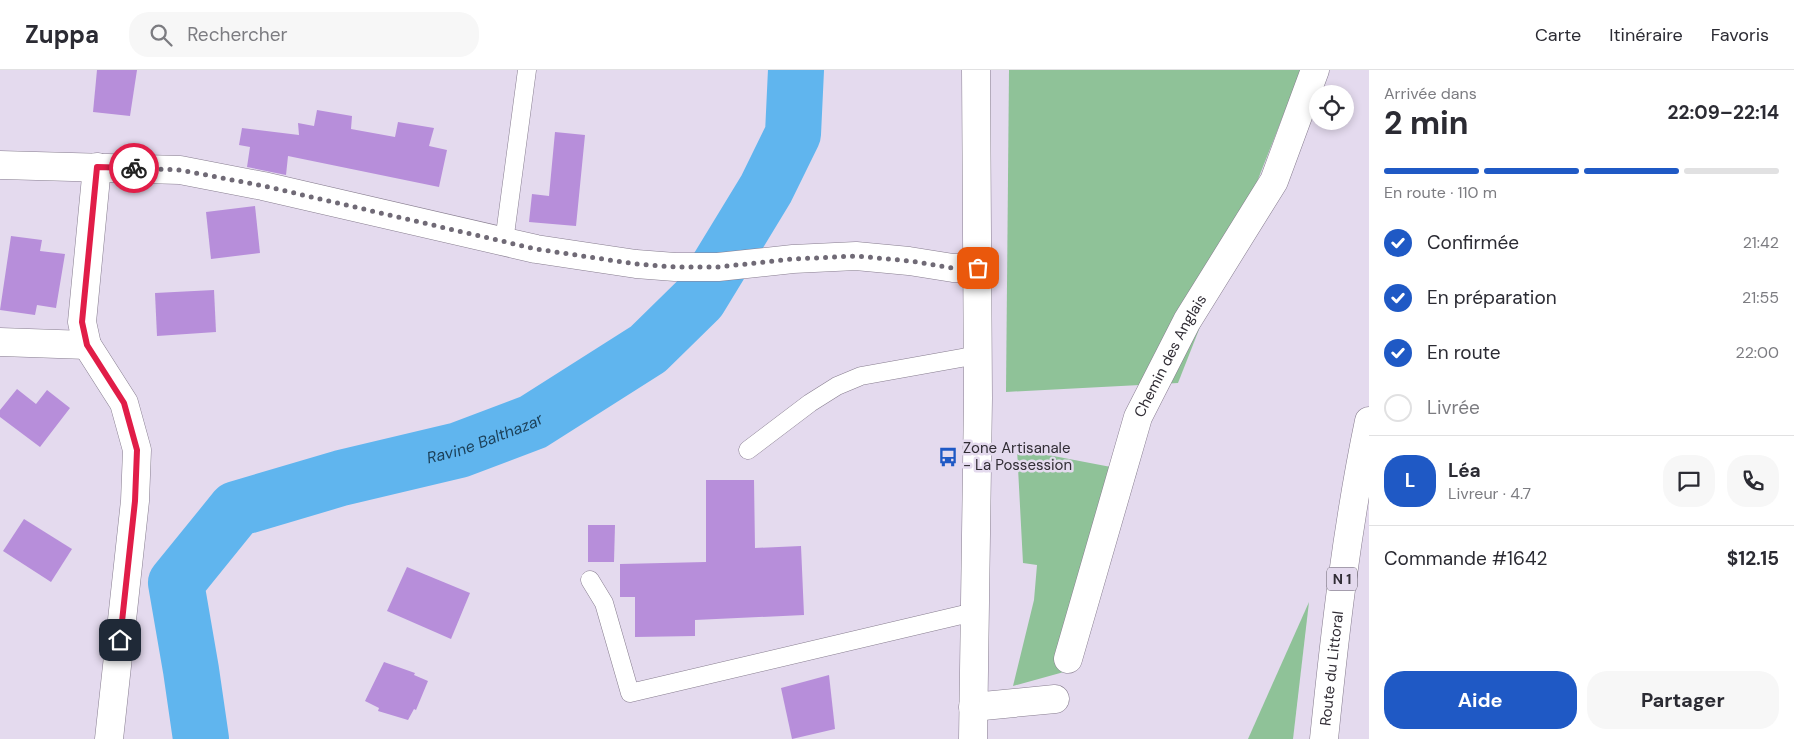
<!DOCTYPE html>
<html lang="fr">
<meta charset="utf-8">
<style>
:root{--surface:#fff;--page:#f7f7f7;--text:#2b2b33;--muted:#7c7c81;--line:#e1e1e2;--accent:#1f59c5}
body{margin:0;font-family:"DM Sans",sans-serif;background:var(--page);color:var(--text);height:100vh;display:flex;flex-direction:column;font-size:19px;white-space:nowrap}
*{box-sizing:border-box;margin:0}
p{font-size:16px;color:var(--muted)}
.icon{flex:none;width:28px;height:28px;fill:none;stroke:currentColor;stroke-width:2;stroke-linecap:round;stroke-linejoin:round}
.map{position:relative;flex:1;overflow:hidden}
.drawer{display:flex;flex-direction:column;background:var(--surface);width:425px}
.drawer>*{flex:none}
.fabs{position:absolute;left:1309px;top:15px;display:grid;gap:10px}
.fabs a{display:grid;place-items:center;width:45px;height:45px;border-radius:50%;background:var(--surface);box-shadow:0 2px 8px #0003;font-size:25px}
.pin{position:absolute;display:grid;place-items:center;width:42px;height:42px;color:#fff;margin:-21px;border-radius:10px;box-shadow:0 2px 8px #0006}
.courier{position:absolute;display:grid;place-items:center;width:50px;height:50px;margin:-25px;border:4px solid #e11d48;border-radius:50%;background:#fff;color:#222;box-shadow:0 1px 6px #0007}
.overview em{font-style:normal;font-weight:700}
.overview div{display:flex;flex-direction:column-reverse}
.overview{display:flex;align-items:center;justify-content:space-between;height:85px;padding:0 15px}
h1{font-size:32px;font-weight:700;line-height:38px}
.bar{display:grid;grid-template-columns:repeat(4,1fr);gap:8px 5px;align-content:center;height:60px;padding:0 15px}
.bar i{height:6px;border-radius:4px;background:var(--line)}
.bar .selected{background:var(--accent)}
.bar p{grid-column:span 4}
.line{display:flex;align-items:center;gap:12px;padding:0 15px;border-top:1px solid var(--line)}
.line div{flex:1}
.round{display:grid;place-items:center;flex:none;width:52px;height:52px;border-radius:20px;background:var(--page)}
ol{padding:0 15px;list-style:none}
li{display:flex;align-items:center;gap:15px;height:55px}
li p{margin-inline-start:auto}
li .icon{padding:5px;border-radius:50%;background:var(--accent);color:#fff;stroke-width:4}
li:last-child{color:var(--muted)}
li i{width:28px;height:28px;border:2px solid var(--line);border-radius:50%}
.primary-button{display:flex;gap:10px;margin-top:auto;padding:10px 15px}
.primary-button a{flex:1;height:58px;border-radius:20px;background:var(--accent);color:#fff;font-size:20px;font-weight:700;line-height:58px;text-align:center}
.primary-button a+a{background:var(--page);color:var(--text)}
header{display:flex;align-items:center;gap:30px;box-sizing:border-box;height:70px;padding:0 25px;background:var(--surface);border-bottom:1px solid var(--line)}
header strong{font-size:24px}
nav{display:flex;gap:28px;margin-inline-start:auto;font-size:18px}
.search{width:350px;height:45px;background:var(--page);display:flex;align-items:center;gap:12px;box-sizing:border-box;padding:0 18px;border-radius:20px;color:var(--muted);font-size:19px}
main{display:flex;flex:1;min-height:0}
.map>svg:first-child{display:block}
</style>
<header>
<strong>Zuppa</strong>
<div class="search"><svg class="icon" aria-label="search" viewBox="0 0 24 24"><circle cx="10" cy="10" r="6"/><path d="M15 15l6 6"/></svg>Rechercher</div>
<nav><a>Carte</a><a>Itinéraire</a><a>Favoris</a></nav>
</header>
<main>
<div class="map">
<svg width="1369" height="669" viewBox="0 0 1369 669">
<rect width="100%" height="100%" fill="#e4daee"/>
<!-- green -->
<g fill="#8fc298">
<path d="M1009,0h292l-123,313 -172,9z"/>
<path d="M1017,379l120,23 -66,198 -58,16 21,-86 3,-35 -14,-2z"/>
<path d="M1309,532l-16,137h-45z"/>
</g>
<g fill="none" stroke-linecap="round" stroke-linejoin="round">
<!-- river -->
<path stroke="#60b5ee" stroke-width="56" id="s1" d="M201,669l-10,-69 -15,-87 60,-74 105,-31 118,-28 74,-28 115,-73 51,-50 67,-110 27,-55 3,-64"/>
</g>
<!-- building -->
<g fill="#b78eda">
<path d="M97,0h40l-7,46 -37,-4z"/>
<path d="M317,40l35,6 -1,13 44,8 3,-15 36,6 -5,18 18,4 -8,37 -151,-31 -2,19 -39,-8 3,-20 -11,-2 3,-17 57,7 -1,-12 16,3z"/>
<path d="M555,62l30,3 -9,91 -47,-4 3,-28 17,2z"/>
<path d="M255,136l5,47 -49,6 -5,-47z"/>
<path d="M11,166l31,4 -2,11 25,3 -9,54 -19,-3 -2,10 -35,-5z"/>
<path d="M214,220l2,42 -59,4 -2,-43z"/>
<path d="M17,319l19,15 11,-14 23,18 -30,39 -40,-30v-7z"/>
<path d="M706,410h48l1,68 46,-2 3,69 -109,5v16l-60,1v-40h-15v-33l86,-2z"/>
<path d="M24,449l48,30 -21,33 -48,-31z"/>
<path d="M588,455h27l-1,37h-26z"/>
<path d="M407,497l63,26 -19,46 -64,-28z"/>
<path d="M384,592l31,11 -1,2 14,6 -12,29 -2,-1 -6,11 -30,-9 1,-3 -14,-7z"/>
<path d="M829,605l6,54 -43,10 -11,-51z"/>
</g>
<g fill="none" stroke-linecap="round" stroke-linejoin="round">
<defs>
<g id="lane">
<path d="M504,172l23,-172"/>
<path d="M748,380l62,-47 27,-17 24,-10 117,-21"/>
<path d="M590,510l14,23 26,90 344,-81"/>
</g>
<g id="street">
<path d="M0,95l180,5 83,16 273,63 100,15 39,3h43l75,-8 63,-3 53,5 44,7h25"/>
<path d="M97,97l-15,155 5,23 37,58 13,47 -2,51 -26,238"/>
<path d="M0,272l87,3"/>
</g>
<g id="secondary">
<path id="s2" d="M1068,589l70,-242 49,-96 87,-140 41,-111"/>
<path d="M973,637l82,-8"/>
</g>
<path id="primary" d="M973,669l5,-341 -2,-328"/>
<g id="highway">
<path id="s3" d="M1324,669c11,-107 23,-213 45,-318"/>
</g>
</defs>
<!-- lane casing -->
<use href="#lane" stroke="#877d8f" stroke-width="19"/>
<!-- street casing -->
<use href="#street" stroke="#877d8f" stroke-width="29"/>
<!-- secondary casing -->
<use href="#secondary" stroke="#877d8f" stroke-width="29"/>
<!-- primary casing -->
<use href="#primary" stroke="#877d8f" stroke-width="29"/>
<!-- highway casing -->
<use href="#highway" stroke="#877d8f" stroke-width="29"/>
<!-- lane -->
<use href="#lane" stroke="#fff" stroke-width="18"/>
<!-- street -->
<use href="#street" stroke="#fff" stroke-width="28"/>
<!-- secondary -->
<use href="#secondary" stroke="#fff" stroke-width="28"/>
<!-- primary -->
<use href="#primary" stroke="#fff" stroke-width="28"/>
<!-- highway -->
<use href="#highway" stroke="#fff" stroke-width="28"/>
</g>
<g fill="none" stroke-linecap="round" stroke-linejoin="round">
<!-- done -->
<path stroke="#706a76" stroke-width="5" stroke-dasharray="0 9" d="M134,98l46,2 84,16 272,63 100,15 39,3h43l75,-8 63,-3 54,5 43,7h25"/>
<!-- route -->
<path stroke="#e11d48" stroke-width="6" d="M120,570l15,-139 2,-51 -13,-47 -37,-58 -5,-23 15,-155 37,1"/>
</g>
<!-- icons -->
<defs>
<symbol id="bus-bare" viewBox="-9 -9 18 18"><path d="M-5-6H5V4H4V6H2V4H-2V6H-4V4H-5ZM-3.5-4V0h7V-4ZM-3.5 1.2v1.5H-2V1.2ZM2 1.2v1.5H3.5V1.2Z" fill="#1f59c5" stroke="#e4daee" stroke-width="2.5" paint-order="stroke"/></symbol>
</defs>
<g fill-rule="evenodd">
<use href="#bus-bare" x="934" y="373" width="28" height="28"/>
</g>
<g text-anchor="middle" dominant-baseline="central" stroke-width="5" stroke-linejoin="round" paint-order="stroke">
<!-- shield labels -->
<rect fill="#e4daee" stroke="#67616c" stroke-width="1" x="1327" y="497.5" width="30" height="23" rx="4"/>
<g font-size="14" font-weight="bold" fill="#312d35">
<text x="1342" y="509">N 1</text>
</g>
<!-- street labels -->
<g font-size="15" fill="#312d35" stroke="#e4daee">
<text stroke="none"><textPath href="#s2" startOffset="321">Chemin des Anglais</textPath></text>
<text stroke="none"><textPath href="#s3" startOffset="71">Route du Littoral</textPath></text>
</g>
<!-- poi labels -->
<g font-size="15" fill="#312d35" stroke="#e4daee" text-anchor="start">
<text x="963" y="378">Zone Artisanale<tspan x="963" dy="17">- La Possession</tspan></text>
</g>
<!-- water labels -->
<g font-size="16" font-style="italic" fill="#1b3f57" stroke="#e4daee">
<text stroke="none"><textPath href="#s1" startOffset="512">Ravine Balthazar</textPath></text>
</g>
</g>
</svg>
<div class="fabs">
<a><svg class="icon" aria-label="locate" viewBox="0 0 24 24"><circle cx="12" cy="12" r="6"/><path d="M12 2v4M12 18v4M2 12h4M18 12h4"/></svg></a>
</div>
<div class="pin" style="left:978px;top:198px;background:#ea580c"><svg class="icon" aria-label="bag" viewBox="0 0 24 24"><path d="M5 8h14l-1 12H6zM9 8a3 3 0 0 1 6 0"/></svg></div>
<div class="pin" style="left:120px;top:570px;background:#1f2937"><svg class="icon" aria-label="home" viewBox="0 0 24 24"><path d="M3 11l9-7 9 7M6 9v11h12V9"/></svg></div>
<div class="courier" style="left:134px;top:98px"><svg class="icon" aria-label="bike" viewBox="0 0 24 24"><circle cx="6" cy="16" r="4"/><circle cx="18" cy="16" r="4"/><path d="M6 16l4-8h5l3 8M10 8l3 8H6M13 5h3"/></svg></div>
</div>
<section class="drawer">
<div class="overview"><div><h1>2 min</h1><p>Arrivée dans</p></div><em>22:09–22:14</em></div>
<div class="bar"><i class="selected"></i><i class="selected"></i><i class="selected"></i><i></i><p>En route · 110 m</p></div>
<ol>
<li><svg class="icon" aria-label="check" viewBox="0 0 24 24"><path d="M5 12l5 5 9-10"/></svg>Confirmée<p>21:42</p></li>
<li><svg class="icon" aria-label="check" viewBox="0 0 24 24"><path d="M5 12l5 5 9-10"/></svg>En préparation<p>21:55</p></li>
<li><svg class="icon" aria-label="check" viewBox="0 0 24 24"><path d="M5 12l5 5 9-10"/></svg>En route<p>22:00</p></li>
<li><i></i>Livrée</li>
</ol>
<div class="line" style="height:90px"><b class="round" style="background:var(--accent);color:#fff">L</b><div><b>Léa</b><p>Livreur · 4.7</p></div><a class="round"><svg class="icon" aria-label="chat" viewBox="0 0 24 24"><path d="M4 5h16v11H9l-5 4z"/></svg></a><a class="round"><svg class="icon" aria-label="phone" viewBox="0 0 24 24"><path d="M5 4h4l2 5-3 2q2 4 5 5l2-3 5 2v4C11 20 4 13 5 4z"/></svg></a></div>
<div class="line" style="height:65px"><div>Commande #1642</div><b>$12.15</b></div>
<div class="primary-button"><a>Aide</a><a>Partager</a></div>
</section>
</main>
